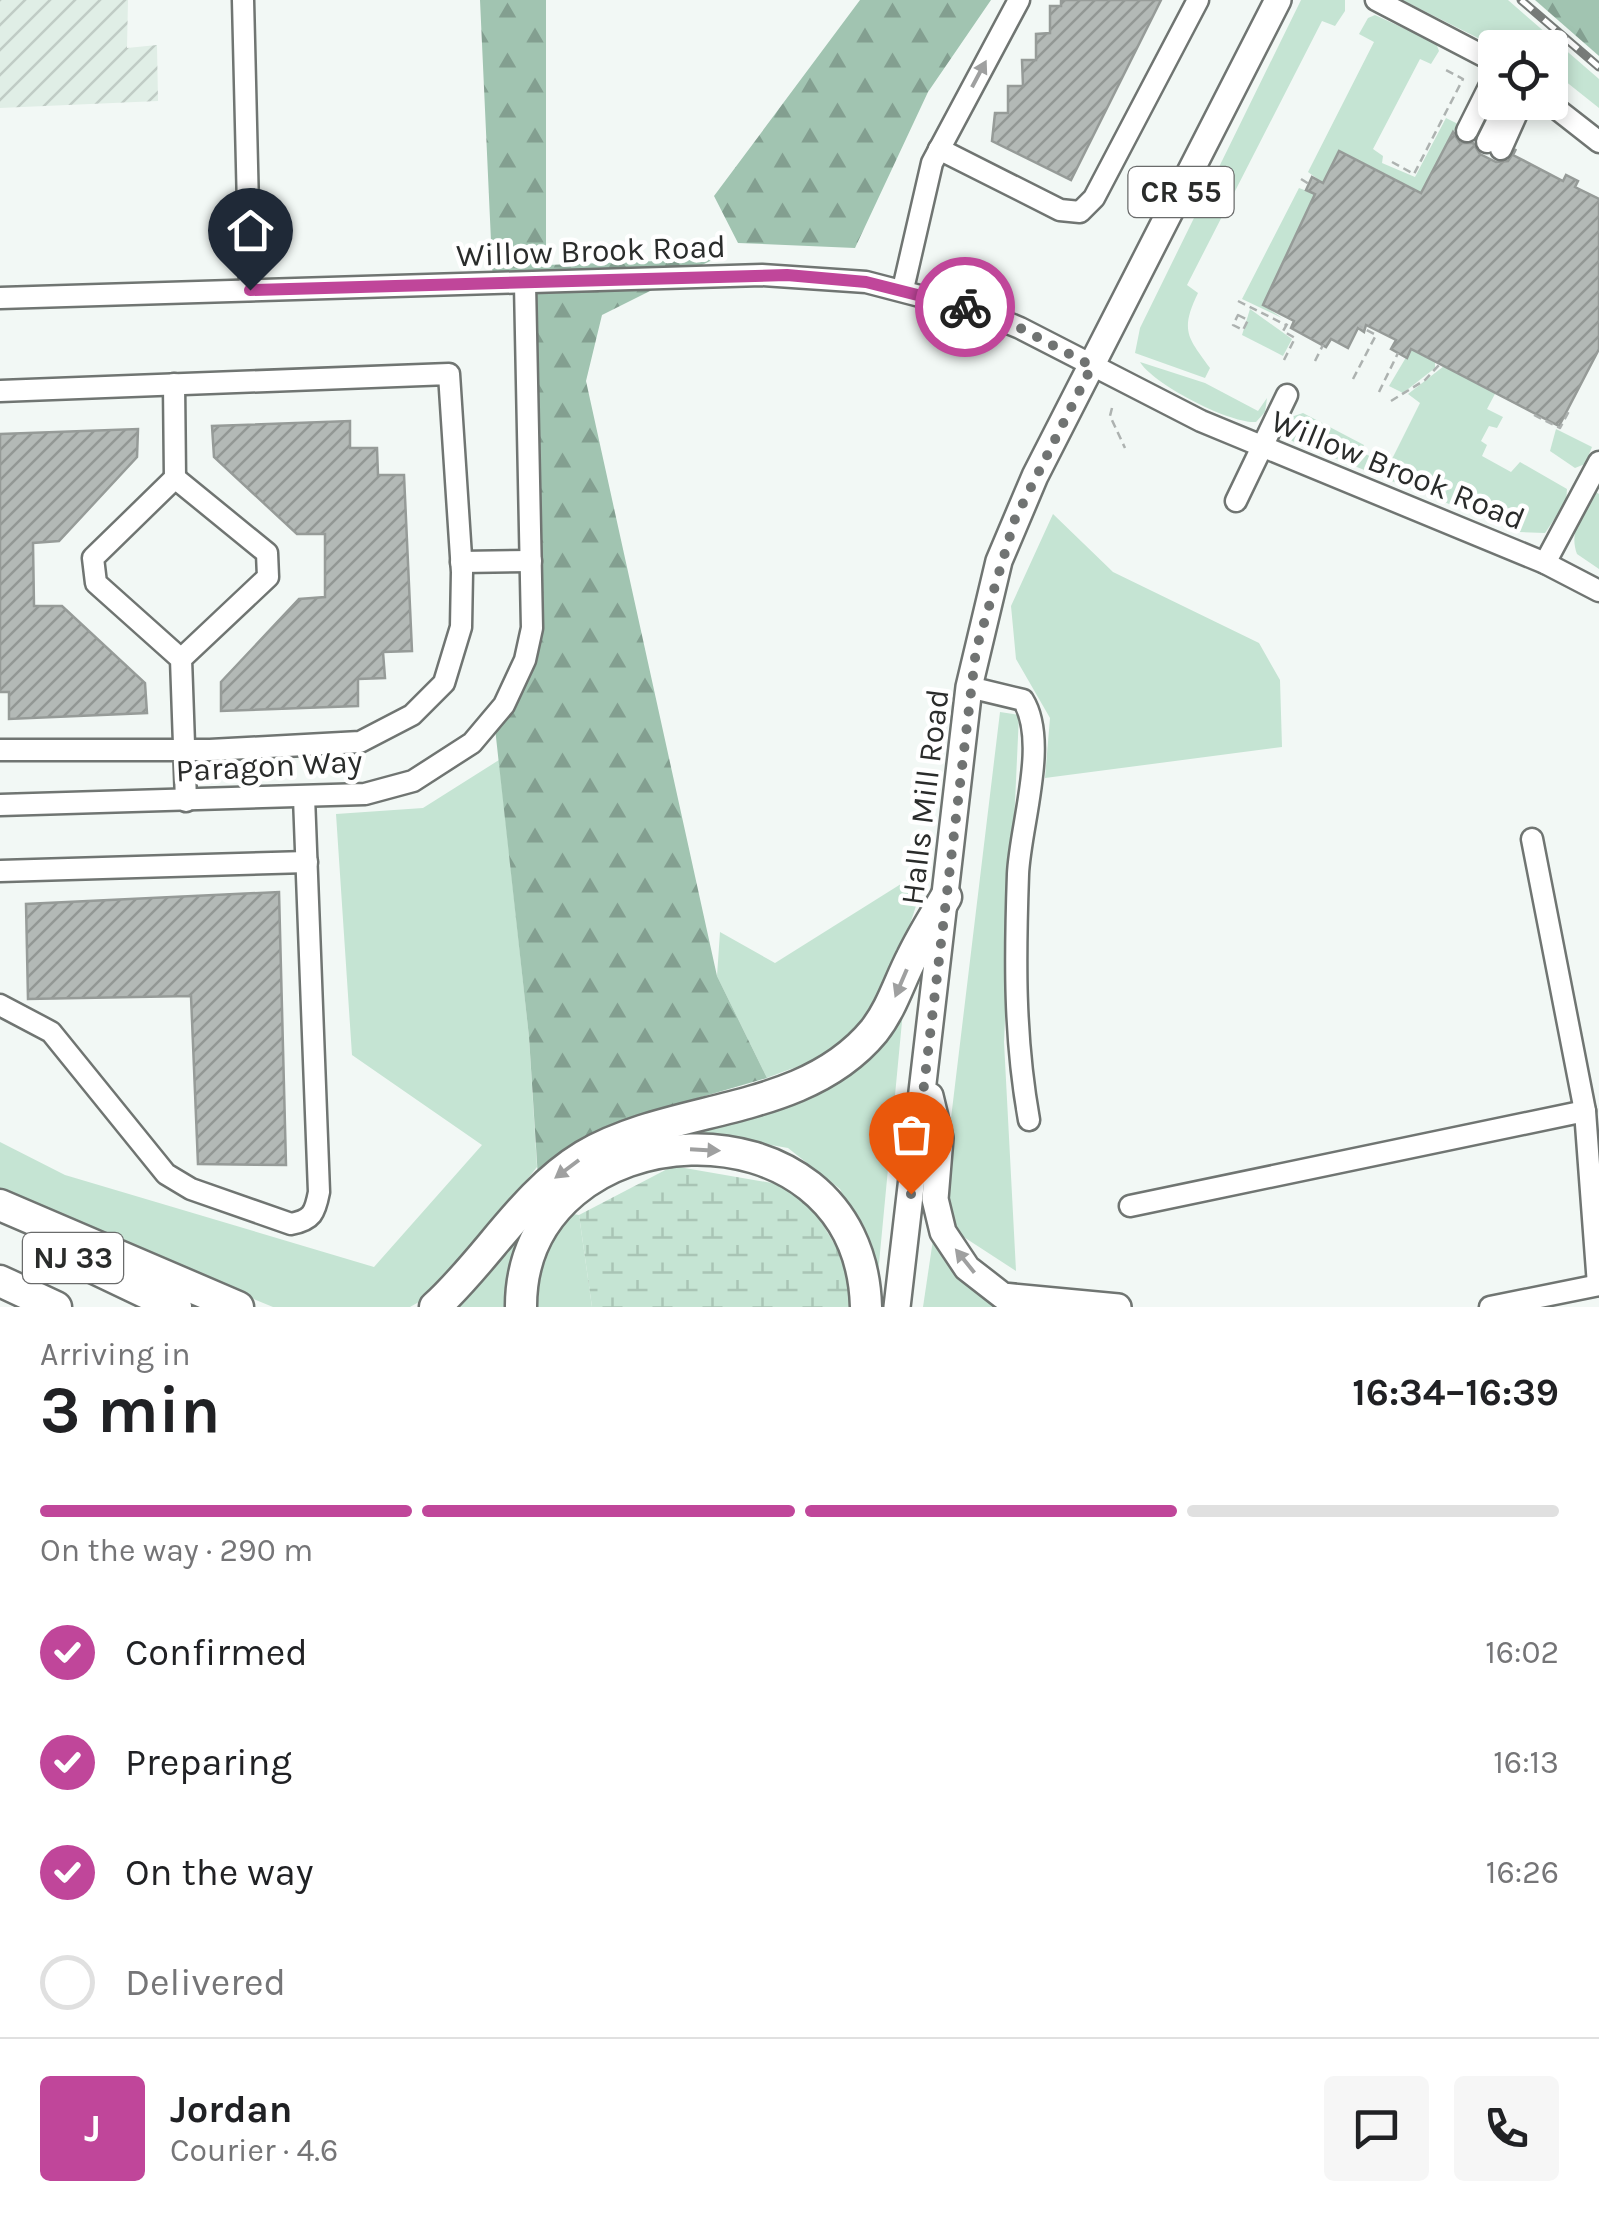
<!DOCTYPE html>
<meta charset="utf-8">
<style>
:root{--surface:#fff;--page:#f6f6f6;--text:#202124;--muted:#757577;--line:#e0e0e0;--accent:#c0469a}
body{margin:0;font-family:Karla,sans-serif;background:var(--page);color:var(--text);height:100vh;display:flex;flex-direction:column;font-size:38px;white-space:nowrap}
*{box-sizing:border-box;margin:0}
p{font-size:32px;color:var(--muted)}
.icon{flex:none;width:55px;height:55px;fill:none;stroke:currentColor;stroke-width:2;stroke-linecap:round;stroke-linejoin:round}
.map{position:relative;height:1307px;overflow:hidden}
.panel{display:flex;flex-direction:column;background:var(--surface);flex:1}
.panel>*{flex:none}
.tools{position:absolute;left:1478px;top:30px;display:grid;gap:20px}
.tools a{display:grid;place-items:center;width:90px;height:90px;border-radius:10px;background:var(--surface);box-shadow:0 5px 15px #0003;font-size:50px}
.pin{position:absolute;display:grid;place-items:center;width:85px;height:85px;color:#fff;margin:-102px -42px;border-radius:50% 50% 50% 0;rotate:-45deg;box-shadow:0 0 10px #0007}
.pin .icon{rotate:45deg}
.courier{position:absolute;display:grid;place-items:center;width:100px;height:100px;margin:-50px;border:8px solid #c0469a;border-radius:50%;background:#fff;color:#222;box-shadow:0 2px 12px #0007}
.head em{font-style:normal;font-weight:700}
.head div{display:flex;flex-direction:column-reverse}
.head{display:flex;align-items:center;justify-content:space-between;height:170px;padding:0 40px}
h1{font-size:65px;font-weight:700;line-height:75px}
.bar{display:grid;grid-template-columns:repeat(4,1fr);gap:15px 10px;align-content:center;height:120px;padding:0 40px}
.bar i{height:12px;border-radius:8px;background:var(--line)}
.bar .current{background:var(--accent)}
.bar p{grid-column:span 4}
.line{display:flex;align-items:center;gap:25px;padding:0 40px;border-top:2px solid var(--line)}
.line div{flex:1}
.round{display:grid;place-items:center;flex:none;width:105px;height:105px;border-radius:10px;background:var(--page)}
ol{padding:0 40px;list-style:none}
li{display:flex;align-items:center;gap:30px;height:110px}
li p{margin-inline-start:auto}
li .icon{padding:10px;border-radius:50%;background:var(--accent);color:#fff;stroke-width:4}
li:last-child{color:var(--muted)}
li i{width:55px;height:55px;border:5px solid var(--line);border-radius:50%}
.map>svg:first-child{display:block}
</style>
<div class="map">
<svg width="1599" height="1307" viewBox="0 0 1599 1307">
<defs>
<pattern id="industrial-furrows" width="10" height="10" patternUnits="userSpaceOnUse" patternTransform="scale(2.5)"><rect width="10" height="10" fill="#e0eee6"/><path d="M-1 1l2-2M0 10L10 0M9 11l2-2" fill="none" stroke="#c0ccc5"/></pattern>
<pattern id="forest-firs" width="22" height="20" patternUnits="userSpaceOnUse" patternTransform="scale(2.5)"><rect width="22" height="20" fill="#a1c4b1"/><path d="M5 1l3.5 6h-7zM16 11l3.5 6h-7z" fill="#839f90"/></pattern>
<pattern id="wetland-marsh" width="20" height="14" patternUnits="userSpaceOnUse" patternTransform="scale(2.5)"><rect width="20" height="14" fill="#c5e4d3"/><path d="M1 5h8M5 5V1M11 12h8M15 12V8" fill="none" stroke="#a9c4b5"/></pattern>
<pattern id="building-hatch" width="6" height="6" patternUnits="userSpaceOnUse" patternTransform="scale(2.5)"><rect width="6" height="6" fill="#b3b9b6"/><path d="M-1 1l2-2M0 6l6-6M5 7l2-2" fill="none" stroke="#929794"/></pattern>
</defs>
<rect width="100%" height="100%" fill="#f2f8f5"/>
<!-- industrial -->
<path fill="url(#industrial-furrows)" d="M0,0h128l-1,48 30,-3 1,56 -158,7z"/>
<!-- grass -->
<g fill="#c5e4d3">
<path d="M1301,0h44v11l-10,15 -13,-5 -135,264 11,8c-19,39 -9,45 12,75l-5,10 -70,-25 5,-25z"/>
<path d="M1402,0h106l91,79v29l-49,-39v-21l-27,-1 -12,-8 -7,8h-8z"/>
<path d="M1375,15l61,28 3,8 -8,13 -11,-5 -47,90 10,7 -1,7 33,14 31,-59 12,6 -49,93 -2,-31 -67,-35 -17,32 -15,-11 66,-130 -15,-8 9,-16z"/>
<path d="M1299,188l16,6 -52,111 19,13 -40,-19z"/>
<path d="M1250,309l42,30 -9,17 -41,-21z"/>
<path d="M1411,349l24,12v7l-32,25 -14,-7z"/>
<path d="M1140,362l65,21 53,28 9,-13 -2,14 -9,10c-26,2 -103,-38 -116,-60z"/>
<path d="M1444,366l52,26 -9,17 16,8 -6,11 -8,-2 -8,15 6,4 -5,11 29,16 9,-10 47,27 -1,13 -21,31 -26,-1 -227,-91 -6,-7 2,-16 15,-5 61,32 -3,7 13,6 4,-7 14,8 28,-56 -12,-9z"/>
<path d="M1556,429l36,18 -7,17 -10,4 -25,-17z"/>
<path d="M1596,492l3,2v75l-22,-15c-9,-24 7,-42 19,-62z"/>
<path d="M1053,514l60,58 146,71 21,37 2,67 -237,31 5,-60 -34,-59 -5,-53z"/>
<path d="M1000,712l19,3 -15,327 12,229 -63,-41 -8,-62z"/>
<path d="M499,760l30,277 8,130 -97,123 -30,17h-137l-273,-113v-52l65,33 309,92 108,-122 -130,-90 -16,-241 87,-6z"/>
<path d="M928,867c-20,65 -38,132 -90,179 -17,15 -50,23 -71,32l-50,-102 3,-44 55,31z"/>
<path d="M903,1011l-25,263 -38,-85 -52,-41 -111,-19 112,-28z"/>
<path d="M562,1212l17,3 13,92h-63l16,-72z"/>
<path d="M934,1233l69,74h-80z"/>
<path d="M516,1236l-6,71h-56z"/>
</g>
<!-- forest -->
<g fill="url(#forest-firs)">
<path d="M480,0h66v265l168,-6 -112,56 -16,66 131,595 50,102 -141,41 -88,59 -9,-141 -35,-318 40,-90 -5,-344h-36z"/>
<path d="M860,0h131l-63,92 -73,156 -117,-5 -24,-47z"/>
<path d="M1535,0h64v56z"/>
</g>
<!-- wetland -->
<path fill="url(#wetland-marsh)" d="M673,1166l128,22 62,104 -2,15h-269l-13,-92z"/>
<!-- building -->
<g fill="url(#building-hatch)" stroke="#969b98" stroke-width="2.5">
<path d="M1061,0h100l-90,180 -79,-39 3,-28h13v-27h15l-1,-26h14v-26l14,-1v-27h11z"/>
<path d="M1453,132l7,11h13l7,11 16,8 12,-1 8,-12 -3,6 50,26 3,-6 12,6 -3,6 24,12v150l-40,77 -148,-77 -4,9 -9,-5 -7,-4 5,-9 -30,-15 -2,7 -6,-4 -10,20 -17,-9 -5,8 -35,-19 3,-7 -31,-16 52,-111 -9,-4 6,-13 11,6 16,-32 82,42z"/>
<path d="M350,421v27h27l1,27h26l8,176 -29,1 2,26 -27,1v27l-137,5v-29l78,-83 26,-2v-63h-28l-83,-77 -2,-31z"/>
<path d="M138,429l-1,28 -78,84 -26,2 1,63h28l83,77 2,30 -138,6v-27h-9v-258z"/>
<path d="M279,892l7,273 -88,-1 -7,-168 -163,3 -2,-95z"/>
</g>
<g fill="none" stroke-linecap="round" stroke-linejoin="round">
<defs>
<g id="minor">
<path d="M243,0l7,290"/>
<path d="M1376,0l119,62"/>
<path d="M1548,102l51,40"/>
<path d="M1467,131l28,-56"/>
<path d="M1487,142l20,-40"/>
<path d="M939,149l121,61 20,2 14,-14 104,-198"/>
<path d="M1501,149l21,-47"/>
<path d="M903,289l29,-126 87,-163"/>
<path d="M0,298l762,-23 104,7 115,30 39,16 181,93 344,142 54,28"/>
<path d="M174,384l1,94"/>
<path d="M0,391l449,-17 13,198 -1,55 -17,56 -32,32 -52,27 -150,8h-210"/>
<path d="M1236,501l51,-106"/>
<path d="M461,562l70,-1"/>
<path d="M1545,563l54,-101"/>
<path d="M181,659l-85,-76 -3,-25 82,-80 92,75 1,24 -87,82 5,142"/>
<path d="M969,687l54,13c26,42 -3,126 -5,174 -3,85 -4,162 11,246"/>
<path d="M0,805l365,-11 48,-13 59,-38 32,-38 21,-45 7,-32 -7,-344"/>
<path d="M1532,839l53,272"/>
<path d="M0,871l307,-9"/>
<path d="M0,1005l51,27 115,142 25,15 100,35c21,-4 24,-11 28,-32l-15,-395"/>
<path d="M1130,1206l455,-95 13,174"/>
<path d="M1490,1307l109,-22"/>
</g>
<g id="major">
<path d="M930,1096l10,42 -5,61 8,33 24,36 36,28 115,11"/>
<path d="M897,1307l72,-620 30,-126 36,-85 243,-476"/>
</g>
<g id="highway">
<path d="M0,1205l238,102"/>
<path d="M71,1257l105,50"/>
<path d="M0,1281l56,26"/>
<path d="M435,1307c52,-47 88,-114 149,-151 90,-53 219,-39 290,-125 18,-23 25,-49 38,-74 10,-21 22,-40 34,-60"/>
<path d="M521,1307c-1,-200 339,-220 345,0"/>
</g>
</defs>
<!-- minor casing -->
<use href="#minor" stroke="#707572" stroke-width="25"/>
<!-- major casing -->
<use href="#major" stroke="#707572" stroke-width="30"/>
<!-- highway casing -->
<use href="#highway" stroke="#707572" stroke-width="35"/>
<!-- path -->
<g stroke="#adb2b0" stroke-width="2.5" stroke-dasharray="8 5" stroke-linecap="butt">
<path d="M1392,162l22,12 49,-95 -21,-11"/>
<path d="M1301,179l8,5"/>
<path d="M1238,301l48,24"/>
<path d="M1238,315l10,5 -5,10 -10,-5z"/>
<path d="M1284,360l11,-22 -12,-7 7,-12"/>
<path d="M1315,361l8,-16"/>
<path d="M1353,379l23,-44 -17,-9"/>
<path d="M1379,392l19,-39"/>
<path d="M1391,401l34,-21 15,-16"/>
<path d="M1112,408l-2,8 15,32"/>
<path d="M1534,415l26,13 9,-17"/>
</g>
<!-- minor -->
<use href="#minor" stroke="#fff" stroke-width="20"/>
<!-- major -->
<use href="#major" stroke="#fff" stroke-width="25"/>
<!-- highway -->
<use href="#highway" stroke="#fff" stroke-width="30"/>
<defs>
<path id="rail" d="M1521,0l78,67"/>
</defs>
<!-- rail casing -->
<use href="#rail" stroke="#777b79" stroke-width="9"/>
<!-- rail -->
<use href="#rail" stroke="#fff" stroke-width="5" stroke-dasharray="15" stroke-linecap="butt"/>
</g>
<!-- one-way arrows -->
<defs><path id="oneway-solid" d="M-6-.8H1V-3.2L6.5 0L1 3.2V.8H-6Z" transform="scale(2.5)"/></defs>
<g fill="#9fa0a0">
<use href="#oneway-solid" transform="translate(979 74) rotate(-62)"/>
<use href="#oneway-solid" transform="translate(901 983) rotate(113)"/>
<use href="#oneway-solid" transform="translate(705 1150) rotate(3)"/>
<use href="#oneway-solid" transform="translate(567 1169) rotate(143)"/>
<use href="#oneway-solid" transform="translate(965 1261) rotate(-129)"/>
</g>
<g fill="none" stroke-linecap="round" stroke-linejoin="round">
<!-- done -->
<path stroke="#707372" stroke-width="10" stroke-dasharray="0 18" d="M911,1194l65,-544 39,-131 77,-153 -72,-38 -55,-21"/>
<!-- route -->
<path stroke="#c0469a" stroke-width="12" d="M250,290l537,-15 79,7 99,25"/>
</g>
<g text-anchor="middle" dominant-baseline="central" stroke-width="9" stroke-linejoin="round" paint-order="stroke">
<!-- shield labels -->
<g fill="#fff" stroke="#6a6b6b" stroke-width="2.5">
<rect x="1128.5" y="167" width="105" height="50" rx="8"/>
<rect x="23" y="1233" width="100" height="50" rx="8"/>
</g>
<g font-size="30" font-weight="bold" fill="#2a2c2b">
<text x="1181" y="192">CR 55</text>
<text x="73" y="1258">NJ 33</text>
</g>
<!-- street labels -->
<g font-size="32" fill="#2a2c2b" stroke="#fff">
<text transform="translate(591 251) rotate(-2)">Willow Brook Road</text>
<text transform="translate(1398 470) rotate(22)">Willow Brook Road</text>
<text transform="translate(269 766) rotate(-3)">Paragon Way</text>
<text transform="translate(925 797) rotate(-83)">Halls Mill Road</text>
</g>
</g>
</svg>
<div class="tools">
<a><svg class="icon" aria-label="locate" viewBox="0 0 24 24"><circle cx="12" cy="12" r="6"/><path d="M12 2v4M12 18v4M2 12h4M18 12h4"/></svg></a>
</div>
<div class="pin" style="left:911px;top:1194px;background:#ea580c"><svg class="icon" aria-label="bag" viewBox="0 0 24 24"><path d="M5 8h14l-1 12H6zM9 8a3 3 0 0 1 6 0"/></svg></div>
<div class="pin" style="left:250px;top:290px;background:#1f2937"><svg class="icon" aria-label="home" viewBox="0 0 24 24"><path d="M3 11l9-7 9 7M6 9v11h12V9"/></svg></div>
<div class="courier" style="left:965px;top:307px"><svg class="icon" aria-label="bike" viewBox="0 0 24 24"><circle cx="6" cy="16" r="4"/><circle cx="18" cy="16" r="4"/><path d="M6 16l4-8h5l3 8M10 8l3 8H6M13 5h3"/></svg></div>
</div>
<section class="panel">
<div class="head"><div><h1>3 min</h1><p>Arriving in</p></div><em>16:34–16:39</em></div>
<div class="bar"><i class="current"></i><i class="current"></i><i class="current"></i><i></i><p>On the way · 290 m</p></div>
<ol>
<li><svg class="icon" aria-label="check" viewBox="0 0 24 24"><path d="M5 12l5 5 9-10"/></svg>Confirmed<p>16:02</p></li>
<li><svg class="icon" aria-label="check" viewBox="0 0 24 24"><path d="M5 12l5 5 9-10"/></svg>Preparing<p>16:13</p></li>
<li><svg class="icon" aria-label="check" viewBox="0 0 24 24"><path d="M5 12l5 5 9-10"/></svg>On the way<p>16:26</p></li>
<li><i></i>Delivered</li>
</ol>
<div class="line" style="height:180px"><b class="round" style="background:var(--accent);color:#fff">J</b><div><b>Jordan</b><p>Courier · 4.6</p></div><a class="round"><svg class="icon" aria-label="chat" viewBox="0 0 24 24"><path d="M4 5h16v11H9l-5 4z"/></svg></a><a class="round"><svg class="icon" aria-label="phone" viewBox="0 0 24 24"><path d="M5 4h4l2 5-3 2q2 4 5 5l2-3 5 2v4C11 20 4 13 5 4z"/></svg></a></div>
</section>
